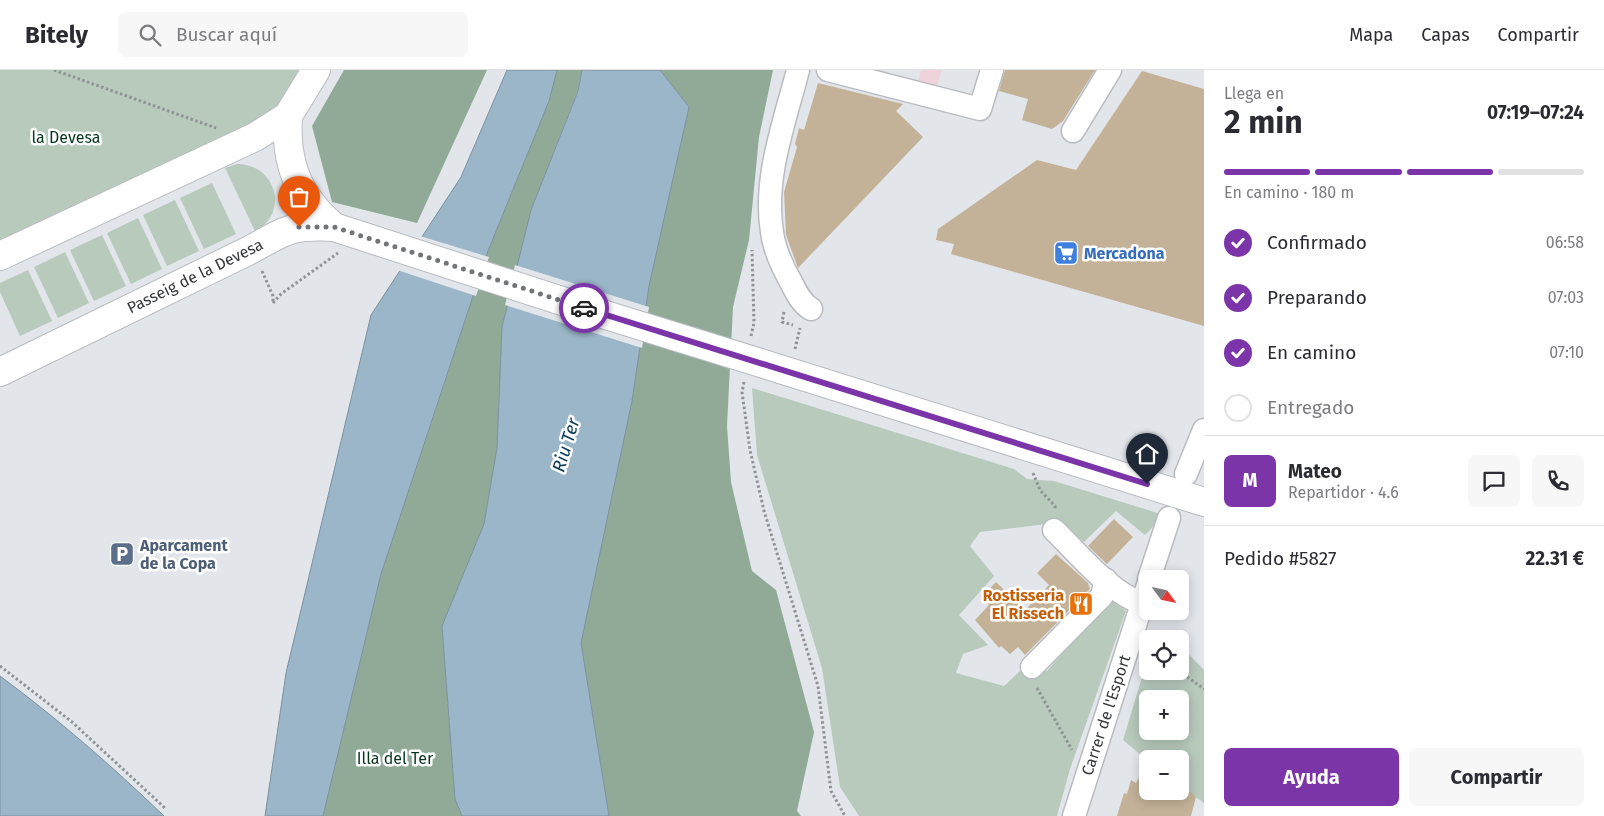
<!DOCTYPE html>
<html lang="es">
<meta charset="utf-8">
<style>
:root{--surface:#fff;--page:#f7f7f7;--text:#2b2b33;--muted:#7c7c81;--line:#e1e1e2;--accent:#7b35a8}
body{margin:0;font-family:"Fira Sans",sans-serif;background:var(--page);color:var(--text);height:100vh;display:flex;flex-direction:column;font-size:19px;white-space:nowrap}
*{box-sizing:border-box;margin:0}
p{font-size:16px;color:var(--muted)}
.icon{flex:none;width:28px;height:28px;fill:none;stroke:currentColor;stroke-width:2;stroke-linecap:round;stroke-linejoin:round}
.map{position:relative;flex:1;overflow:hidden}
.sheet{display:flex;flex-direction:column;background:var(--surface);width:400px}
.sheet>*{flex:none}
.needle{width:32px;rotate:123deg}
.buttons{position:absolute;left:1139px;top:500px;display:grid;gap:10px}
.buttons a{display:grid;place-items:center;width:50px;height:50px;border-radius:8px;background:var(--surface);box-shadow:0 2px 12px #0003;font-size:25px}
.pin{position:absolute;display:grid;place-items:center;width:42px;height:42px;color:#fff;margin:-51px -21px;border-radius:50% 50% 50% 0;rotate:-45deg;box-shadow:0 0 5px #0007}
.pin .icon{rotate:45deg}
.courier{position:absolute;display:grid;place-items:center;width:50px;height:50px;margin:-25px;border:4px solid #7b35a8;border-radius:50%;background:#fff;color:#222;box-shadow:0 1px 6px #0007}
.overview em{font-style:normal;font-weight:700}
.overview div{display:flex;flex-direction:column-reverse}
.overview{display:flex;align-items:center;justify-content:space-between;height:85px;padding:0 20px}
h1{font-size:32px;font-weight:700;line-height:38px}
.bar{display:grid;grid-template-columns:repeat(4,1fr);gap:8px 5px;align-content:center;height:60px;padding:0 20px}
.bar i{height:6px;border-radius:4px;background:var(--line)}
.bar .current{background:var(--accent)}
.bar p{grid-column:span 4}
.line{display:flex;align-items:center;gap:12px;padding:0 20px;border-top:1px solid var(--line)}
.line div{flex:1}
.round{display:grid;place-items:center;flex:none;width:52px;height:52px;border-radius:8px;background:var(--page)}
ol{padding:0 20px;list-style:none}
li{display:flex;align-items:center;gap:15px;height:55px}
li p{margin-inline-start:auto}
li .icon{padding:5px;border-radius:50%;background:var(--accent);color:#fff;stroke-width:4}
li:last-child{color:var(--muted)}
li i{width:28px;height:28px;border:2px solid var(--line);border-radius:50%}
.primary-button{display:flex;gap:10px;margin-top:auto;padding:10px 20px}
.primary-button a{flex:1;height:58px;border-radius:8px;background:var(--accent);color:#fff;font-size:20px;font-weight:700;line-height:58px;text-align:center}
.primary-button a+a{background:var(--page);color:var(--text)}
header{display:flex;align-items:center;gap:30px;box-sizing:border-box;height:70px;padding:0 25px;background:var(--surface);border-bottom:1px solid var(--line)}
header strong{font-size:24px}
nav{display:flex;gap:28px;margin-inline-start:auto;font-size:18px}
.search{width:350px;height:45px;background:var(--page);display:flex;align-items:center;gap:12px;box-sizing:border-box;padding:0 18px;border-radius:8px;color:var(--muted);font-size:19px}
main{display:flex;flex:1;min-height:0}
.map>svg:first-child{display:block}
</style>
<header>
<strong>Bitely</strong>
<div class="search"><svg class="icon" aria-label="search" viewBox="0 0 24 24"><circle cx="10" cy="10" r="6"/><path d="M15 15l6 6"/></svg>Buscar aquí</div>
<nav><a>Mapa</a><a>Capas</a><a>Compartir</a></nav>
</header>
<main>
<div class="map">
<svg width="1204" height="746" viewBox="0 0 1204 746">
<rect width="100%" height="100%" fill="#e2e6eb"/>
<!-- commercial -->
<path fill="#eed4da" d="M921,0h21l-5,16 -19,-4z"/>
<!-- green -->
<g fill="#b7cabc" fill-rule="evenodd">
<path d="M0,0h301l-27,46 -274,125z"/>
<path d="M237,94c39,0 53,49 18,67l-30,-63z"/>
<path d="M212,113l24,51 -32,15 -24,-51z"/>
<path d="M175,130l24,51 -32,15 -24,-51z"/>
<path d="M138,148l24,51 -31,15 -24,-51z"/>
<path d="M102,165l24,51 -32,15 -24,-51z"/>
<path d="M65,182l24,51 -31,15 -24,-51z"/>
<path d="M28,200l24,51 -32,15 -20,-44v-9z"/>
<path d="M752,318l262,81 13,10 27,2 110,34 -19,20 -29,-24 -32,31 -21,-17 -17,-1 -66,8 -10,14 24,30 -35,39 29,30 -25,9 -7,19 48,13 16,-15h27l63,-71 16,11 -56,158 -13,47h-198l-19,-29 -18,-119 -65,-213z"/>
<path d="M1180,575l24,25v133l-24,-18v-26l-33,1 -24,-20 24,-79 1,10h32zM1148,629h32v32h-32z"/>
</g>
<!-- forest -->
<g fill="#90aa97">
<path d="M344,0h143l-70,153 -85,-21 -20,-76z"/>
<path d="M557,0h25l-4,20 -47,120 -29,117 -5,121 -13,76 -42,102 13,173 7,17h-139l58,-242 107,-323 61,-150z"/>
<path d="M660,0h113l-14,67 -10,103 -16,67 -6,119 4,56 21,89 24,19 38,142 -17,79 4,5h-192l-28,-173 51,-242 17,-115 40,-179z"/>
</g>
<!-- water -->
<g fill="#9bb6c9" stroke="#7d909e">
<path d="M507,0h50l-8,31 -61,150 -107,323 -58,242h-58l21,-143 85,-358 90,-138z"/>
<path d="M582,0h78l29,37 -40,179 -17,115 -51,242 28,173h-147l-7,-17 -13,-173 42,-102 13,-76 5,-121 29,-117 47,-119z"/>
<path d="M0,606c58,43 112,90 164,140h-164z"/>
</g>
<!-- pier -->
<g fill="#e2e6eb">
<path d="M420,166l69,21 -13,39 -79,-26z"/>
<path d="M515,195l134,42 -7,41 -137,-43z"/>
</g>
<!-- building -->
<g fill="#c3b298">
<path d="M1005,0h90l-32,51 -11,8 -30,-9 6,-21 -29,-8z"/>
<path d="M1142,1l62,18v237l-253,-72 3,-10 -18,-4 2,-11 99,-69 39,10z"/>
<path d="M818,13l85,21 -7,7 27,26 -125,131 -12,-33 -2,-43 13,-45 -2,-3 4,-16 5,2z"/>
<path d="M1114,449l19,18 -26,27 -19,-18z"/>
<path d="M1056,484l32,29 2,6 -65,66 -7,-8 -8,7 -9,-8 -2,2 -24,-28 14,-15 -8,-8 15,-15 29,28 24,-25 -12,-12z"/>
<path d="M1148,692v29h41l7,6 -5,19h-74l7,-23 3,1 4,-14 5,3z"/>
</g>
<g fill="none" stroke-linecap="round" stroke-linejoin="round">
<defs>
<g id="minor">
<path d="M798,0c-13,51 -35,108 -26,162 2,16 11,36 19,50 5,10 10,21 20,27"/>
<path d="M828,0l152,39 12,-39"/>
<path d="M1073,61l37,-61"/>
<path d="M1186,404l18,-44"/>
<path d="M1054,460c23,22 57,64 88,73"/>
<path d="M1149,509l20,-61"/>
<path d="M1032,597l70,-71 4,-16"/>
<path d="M1074,746l74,-231"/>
</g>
<g id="major">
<path d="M288,46c-3,47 10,81 46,111"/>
<path d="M0,186l255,-119 33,-21 28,-46"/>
<path d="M767,295l437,137"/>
<path d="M0,302l252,-123c35,-20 41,-24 82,-22l262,85"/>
</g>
</defs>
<!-- minor casing -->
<use href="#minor" stroke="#b8bcc1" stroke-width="25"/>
<!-- major casing -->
<use href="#major" stroke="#b8bcc1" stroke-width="30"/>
<!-- path -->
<g stroke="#909396" stroke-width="3" stroke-dasharray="2.5 2.5" stroke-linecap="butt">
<path d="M54,0l162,58"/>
<path d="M262,201l11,25v7"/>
<path d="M273,233l8,-9 57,-41"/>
<path d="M784,242l-2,10 11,3"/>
<path d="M751,266l3,-13 -2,-73"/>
<path d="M795,279l5,-21"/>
<path d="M744,312l-2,10 8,58 14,61 54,175 13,105 14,25"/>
<path d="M1033,403l7,17 15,16v3"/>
<path d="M0,596l72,56 94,87"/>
<path d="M1179,601l25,18"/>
<path d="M1037,618l35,62"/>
</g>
<!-- minor -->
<use href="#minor" stroke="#fff" stroke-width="22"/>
<!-- major -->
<use href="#major" stroke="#fff" stroke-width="28"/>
<defs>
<path id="major-bridge" d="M596,242l171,53"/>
</defs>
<!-- major-bridge casing -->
<use href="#major-bridge" stroke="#b8bcc1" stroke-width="30" stroke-linecap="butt"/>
<!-- major-bridge -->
<use href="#major-bridge" stroke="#fff" stroke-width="28"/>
</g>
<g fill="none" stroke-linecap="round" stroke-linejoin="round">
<!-- done -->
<path stroke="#727578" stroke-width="5" stroke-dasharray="0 9" d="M299,157h35l250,81"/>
<!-- route -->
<path stroke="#7b35a8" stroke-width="6" d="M584,238l563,176"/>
</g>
<!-- icons -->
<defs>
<symbol id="supermarket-square" viewBox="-11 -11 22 22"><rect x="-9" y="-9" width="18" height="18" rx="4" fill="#3f7fe0" stroke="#fff"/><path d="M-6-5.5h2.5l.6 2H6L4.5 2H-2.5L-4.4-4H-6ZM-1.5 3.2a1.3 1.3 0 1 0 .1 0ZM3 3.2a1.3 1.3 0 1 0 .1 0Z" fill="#fff"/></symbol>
<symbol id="parking-square" viewBox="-11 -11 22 22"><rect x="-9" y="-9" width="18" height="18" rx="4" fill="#5c6f8a" stroke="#fff"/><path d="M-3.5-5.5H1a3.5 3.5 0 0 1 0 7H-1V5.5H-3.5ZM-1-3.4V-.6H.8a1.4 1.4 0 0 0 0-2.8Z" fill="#fff"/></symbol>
<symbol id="restaurant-square" viewBox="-11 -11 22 22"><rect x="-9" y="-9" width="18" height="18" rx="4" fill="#e8710a" stroke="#fff"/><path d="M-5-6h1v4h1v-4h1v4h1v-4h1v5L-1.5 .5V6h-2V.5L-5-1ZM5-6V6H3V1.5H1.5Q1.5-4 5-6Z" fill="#fff"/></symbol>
</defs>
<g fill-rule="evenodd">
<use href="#supermarket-square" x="1052" y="169" width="28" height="28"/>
<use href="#parking-square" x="108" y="470" width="28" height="28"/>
<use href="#restaurant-square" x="1067" y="520" width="28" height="28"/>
</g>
<g text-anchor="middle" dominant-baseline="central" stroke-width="5" stroke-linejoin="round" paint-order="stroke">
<!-- park labels -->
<g font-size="16" fill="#05361b" stroke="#fff">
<text x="66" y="67">la Devesa</text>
<text x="395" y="688">Illa del Ter</text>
</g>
<!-- shop labels -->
<g font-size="16" font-weight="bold" fill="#366cbe" stroke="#fff" text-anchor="start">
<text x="1084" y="183">Mercadona</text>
</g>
<!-- street labels -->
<g font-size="16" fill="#36383a" stroke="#fff">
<text transform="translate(195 206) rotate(-26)">Passeig de la Devesa</text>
<text transform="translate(1106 645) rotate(-72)">Carrer de l'Esport</text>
</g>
<!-- service labels -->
<g font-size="16" font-weight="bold" fill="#4e5e75" stroke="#fff" text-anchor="start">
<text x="140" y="475">Aparcament<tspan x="140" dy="18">de la Copa</tspan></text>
</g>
<!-- food labels -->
<g font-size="16" font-weight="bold" fill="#c56008" stroke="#fff" text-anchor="end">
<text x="1064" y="525">Rostisseria<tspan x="1064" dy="18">El Rissech</tspan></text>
</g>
<!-- water labels -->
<g font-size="18" font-style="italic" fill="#083b57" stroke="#fff">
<text transform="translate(566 375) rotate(-73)">Riu Ter</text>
</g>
</g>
</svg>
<div class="buttons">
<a><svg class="needle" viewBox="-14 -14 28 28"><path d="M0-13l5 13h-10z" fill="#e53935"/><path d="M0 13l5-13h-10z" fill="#7c7c81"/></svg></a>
<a><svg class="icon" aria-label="locate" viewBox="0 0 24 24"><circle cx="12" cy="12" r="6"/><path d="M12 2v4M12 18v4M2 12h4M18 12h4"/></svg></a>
<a>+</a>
<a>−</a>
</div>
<div class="pin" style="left:299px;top:157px;background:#ea580c"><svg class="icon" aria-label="bag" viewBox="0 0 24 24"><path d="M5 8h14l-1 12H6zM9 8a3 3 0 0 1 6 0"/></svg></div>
<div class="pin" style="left:1147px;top:414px;background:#1f2937"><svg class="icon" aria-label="home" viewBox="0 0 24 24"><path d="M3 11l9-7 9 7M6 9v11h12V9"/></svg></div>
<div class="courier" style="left:584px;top:238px"><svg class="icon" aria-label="car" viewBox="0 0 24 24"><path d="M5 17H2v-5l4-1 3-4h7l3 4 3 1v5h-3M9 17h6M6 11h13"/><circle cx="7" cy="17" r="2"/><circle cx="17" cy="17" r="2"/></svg></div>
</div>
<section class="sheet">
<div class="overview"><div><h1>2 min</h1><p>Llega en</p></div><em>07:19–07:24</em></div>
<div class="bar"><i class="current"></i><i class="current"></i><i class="current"></i><i></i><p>En camino · 180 m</p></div>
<ol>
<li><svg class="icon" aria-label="check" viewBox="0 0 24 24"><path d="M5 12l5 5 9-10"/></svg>Confirmado<p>06:58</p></li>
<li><svg class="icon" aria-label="check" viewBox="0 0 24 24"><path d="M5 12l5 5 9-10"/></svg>Preparando<p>07:03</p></li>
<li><svg class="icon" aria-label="check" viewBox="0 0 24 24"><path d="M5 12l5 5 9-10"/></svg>En camino<p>07:10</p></li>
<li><i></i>Entregado</li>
</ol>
<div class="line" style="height:90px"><b class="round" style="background:var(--accent);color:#fff">M</b><div><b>Mateo</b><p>Repartidor · 4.6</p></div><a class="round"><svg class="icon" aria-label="chat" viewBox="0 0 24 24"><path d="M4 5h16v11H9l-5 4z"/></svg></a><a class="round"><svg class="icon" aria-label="phone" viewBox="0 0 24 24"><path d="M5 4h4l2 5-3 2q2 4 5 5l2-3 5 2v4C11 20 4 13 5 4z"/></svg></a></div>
<div class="line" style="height:65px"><div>Pedido #5827</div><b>22.31 €</b></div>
<div class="primary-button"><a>Ayuda</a><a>Compartir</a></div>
</section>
</main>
